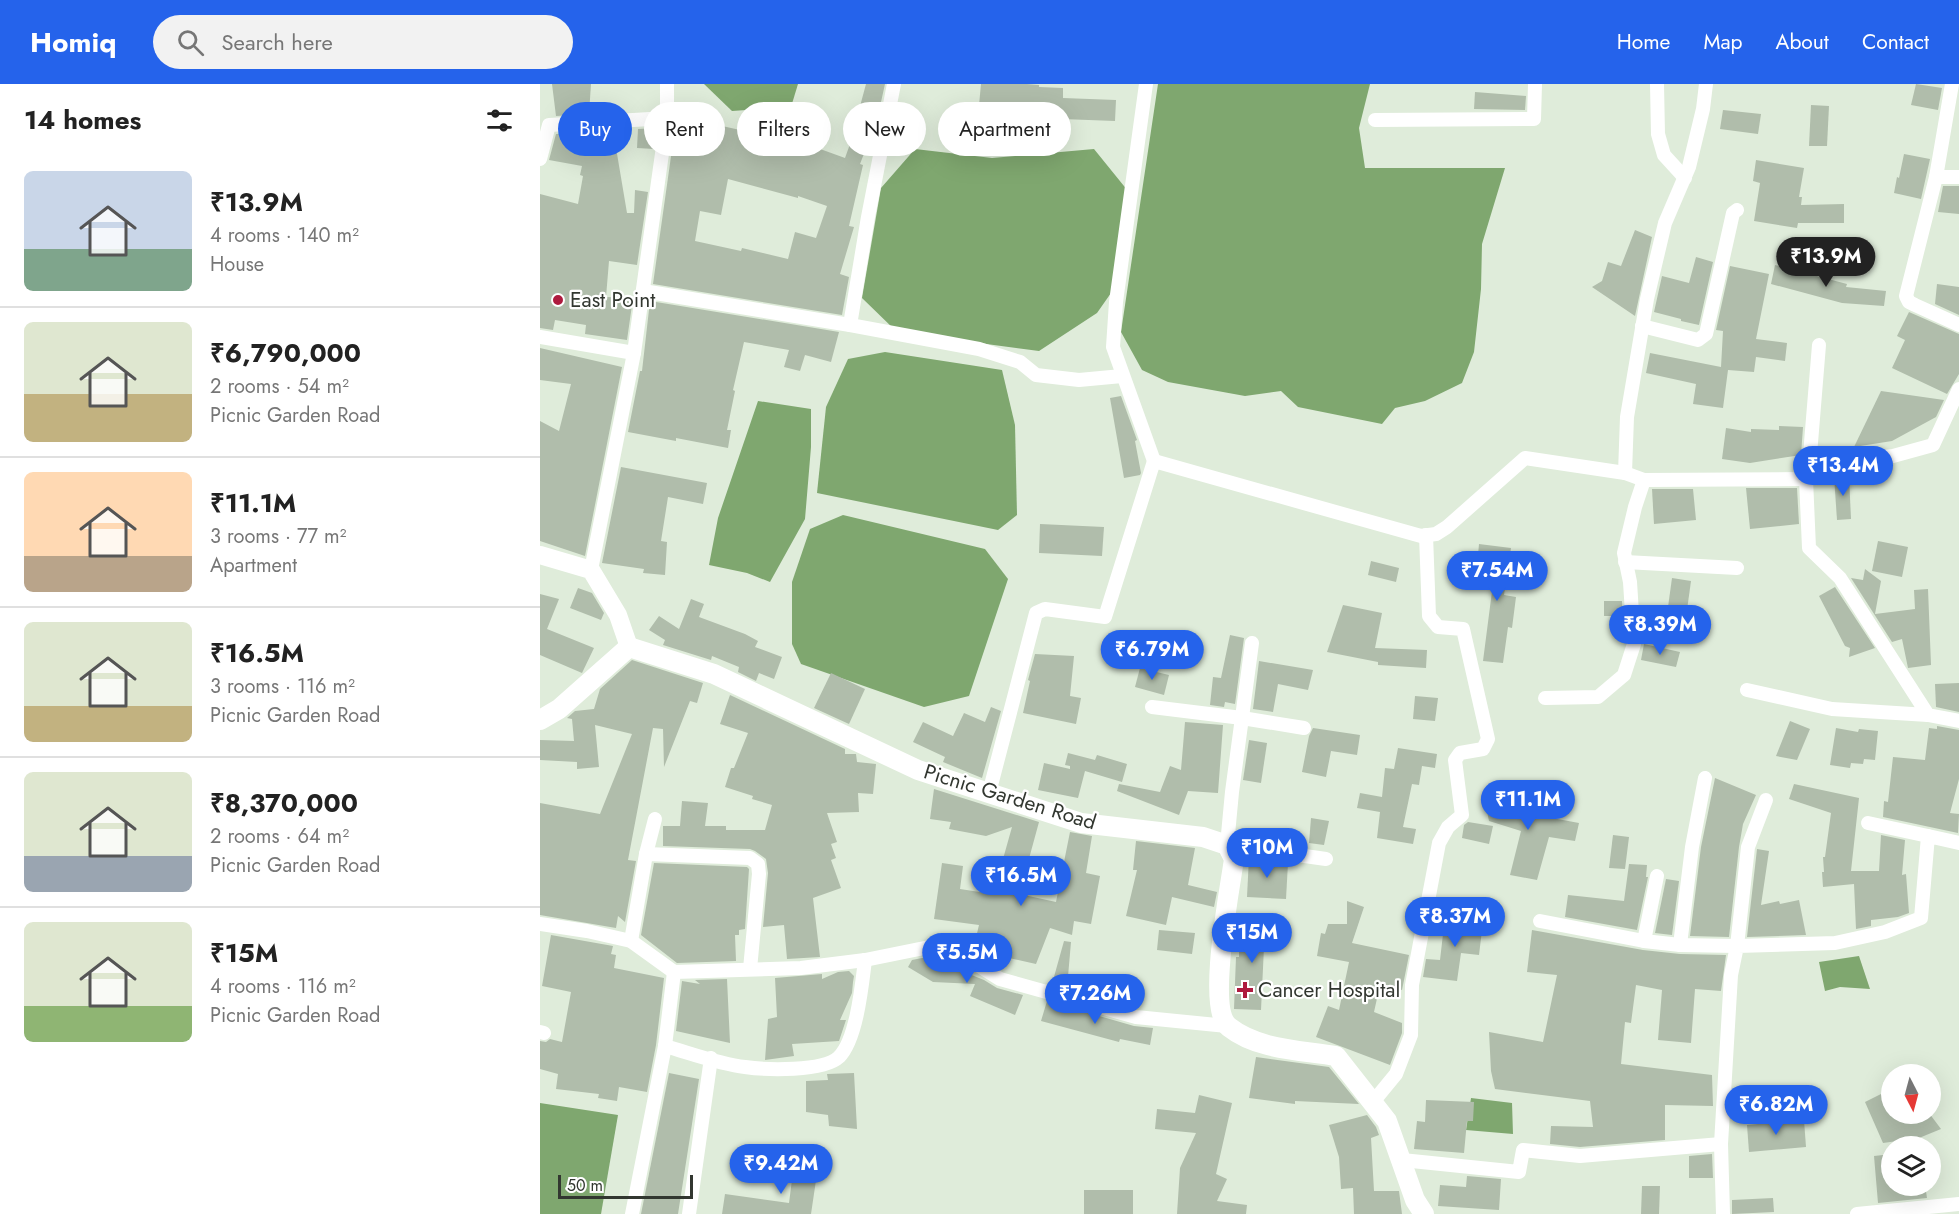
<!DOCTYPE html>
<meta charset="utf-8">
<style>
body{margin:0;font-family:Jost,sans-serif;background:#f2f2f2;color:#222;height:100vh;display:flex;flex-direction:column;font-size:22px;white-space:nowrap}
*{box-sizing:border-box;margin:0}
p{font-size:20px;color:#767676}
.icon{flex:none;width:33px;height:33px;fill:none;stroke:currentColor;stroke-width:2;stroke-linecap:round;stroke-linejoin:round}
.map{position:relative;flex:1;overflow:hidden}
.panel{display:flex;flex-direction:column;background:#fff;width:540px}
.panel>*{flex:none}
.guide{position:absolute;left:18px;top:18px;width:570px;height:54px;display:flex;gap:12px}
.needle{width:39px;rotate:174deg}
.fabs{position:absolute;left:1341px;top:980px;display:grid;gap:12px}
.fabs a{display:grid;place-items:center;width:60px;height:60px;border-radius:50%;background:#fff;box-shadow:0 6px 24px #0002;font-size:30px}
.scale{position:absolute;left:18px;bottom:15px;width:135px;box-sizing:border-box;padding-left:6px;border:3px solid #323730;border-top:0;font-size:16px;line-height:21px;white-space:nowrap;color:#323730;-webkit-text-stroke:4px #fff;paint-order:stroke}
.price{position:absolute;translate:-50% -51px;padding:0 14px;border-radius:21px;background:#2563eb;color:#fff;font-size:20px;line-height:39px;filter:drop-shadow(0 2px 3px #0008)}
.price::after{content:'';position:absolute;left:50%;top:36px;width:18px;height:14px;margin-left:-9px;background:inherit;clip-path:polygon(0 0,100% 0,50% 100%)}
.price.on{background:#222;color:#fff}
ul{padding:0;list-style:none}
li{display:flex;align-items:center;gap:18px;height:150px;padding:0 24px}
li+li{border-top:2px solid #e0e0e0}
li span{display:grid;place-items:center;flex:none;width:168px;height:120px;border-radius:9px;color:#555}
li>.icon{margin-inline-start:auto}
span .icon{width:72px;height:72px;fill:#fffc;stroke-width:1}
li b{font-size:26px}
h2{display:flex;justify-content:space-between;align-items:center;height:72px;padding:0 24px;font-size:26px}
.tag{padding:0 21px;border-radius:27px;background:#fff;box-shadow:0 6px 24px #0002;font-size:21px;line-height:54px}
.tag.on{background:#2563eb;color:#fff}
header{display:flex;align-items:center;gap:36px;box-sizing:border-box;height:84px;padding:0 30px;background:#2563eb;color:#fff}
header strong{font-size:28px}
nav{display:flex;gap:33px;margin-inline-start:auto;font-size:21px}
.search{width:420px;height:54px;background:#f2f2f2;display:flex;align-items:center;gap:15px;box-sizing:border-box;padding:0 21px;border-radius:33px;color:#767676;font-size:22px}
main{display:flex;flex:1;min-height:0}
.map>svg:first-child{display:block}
.water{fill:#7fa76f}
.building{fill:#b0bdab;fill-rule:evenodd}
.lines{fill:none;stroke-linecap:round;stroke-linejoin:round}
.minor{stroke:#fff;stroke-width:14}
.tertiary{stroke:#fff;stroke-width:18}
.secondary{stroke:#fff;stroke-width:20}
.poi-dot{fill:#ae1a3e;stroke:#fff;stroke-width:2}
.labels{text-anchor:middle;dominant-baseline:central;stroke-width:4.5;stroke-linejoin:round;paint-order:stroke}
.poi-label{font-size:21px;fill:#323730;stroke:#fff;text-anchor:start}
.street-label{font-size:21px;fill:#323730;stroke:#fff}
</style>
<header>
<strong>Homiq</strong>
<div class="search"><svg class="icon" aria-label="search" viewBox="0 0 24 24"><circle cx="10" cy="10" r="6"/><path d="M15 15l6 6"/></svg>Search here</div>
<nav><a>Home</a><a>Map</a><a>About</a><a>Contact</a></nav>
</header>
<main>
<section class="panel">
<h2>14 homes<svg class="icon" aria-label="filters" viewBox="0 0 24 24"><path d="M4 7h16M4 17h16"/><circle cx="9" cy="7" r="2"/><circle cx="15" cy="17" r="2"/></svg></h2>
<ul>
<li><span style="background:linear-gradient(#c9d6e8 65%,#7fa58c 0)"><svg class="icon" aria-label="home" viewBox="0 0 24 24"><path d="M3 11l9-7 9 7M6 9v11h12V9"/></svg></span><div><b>₹13.9M</b><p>4 rooms · 140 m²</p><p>House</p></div></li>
<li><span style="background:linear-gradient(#dfe7d0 60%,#c2b280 0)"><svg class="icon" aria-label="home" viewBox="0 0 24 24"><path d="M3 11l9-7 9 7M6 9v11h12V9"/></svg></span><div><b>₹6,790,000</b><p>2 rooms · 54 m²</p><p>Picnic Garden Road</p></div></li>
<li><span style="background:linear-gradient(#ffd9b3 70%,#b9a48a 0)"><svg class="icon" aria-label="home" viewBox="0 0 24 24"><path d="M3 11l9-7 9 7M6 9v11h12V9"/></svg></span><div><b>₹11.1M</b><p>3 rooms · 77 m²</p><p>Apartment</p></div></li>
<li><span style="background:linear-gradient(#dfe7d0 70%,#c2b280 0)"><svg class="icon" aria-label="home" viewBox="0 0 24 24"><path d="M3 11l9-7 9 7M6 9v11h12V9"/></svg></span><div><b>₹16.5M</b><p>3 rooms · 116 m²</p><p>Picnic Garden Road</p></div></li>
<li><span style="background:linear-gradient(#dfe7d0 70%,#9aa5b1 0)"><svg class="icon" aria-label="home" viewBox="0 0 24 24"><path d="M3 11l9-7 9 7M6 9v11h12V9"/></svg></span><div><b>₹8,370,000</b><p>2 rooms · 64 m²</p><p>Picnic Garden Road</p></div></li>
<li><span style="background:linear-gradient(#dfe7d0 70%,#8fb573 0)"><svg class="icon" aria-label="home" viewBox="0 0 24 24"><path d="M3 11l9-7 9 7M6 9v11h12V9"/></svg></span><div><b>₹15M</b><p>4 rooms · 116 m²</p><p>Picnic Garden Road</p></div></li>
</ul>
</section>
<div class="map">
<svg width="1419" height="1130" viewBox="0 0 1419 1130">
<rect width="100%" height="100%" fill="#dfecda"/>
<g class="water">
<path d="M164,0H258L251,23L192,27Z"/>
<path d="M618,0H830L819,44L825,84H965L942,160L941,205L934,268L922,299L885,317L855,324L842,340L758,323L741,307L705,312L628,298L602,286L581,248Z"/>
<path d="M375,65L452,74L554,65L588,107L571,209L557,229L499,267L357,248L322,214L341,104Z"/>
<path d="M345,268L462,286L475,341L477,431L458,446L277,409L286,323L308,275Z"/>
<path d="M218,317L271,325V363L265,435L230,498L207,489L169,481L178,434Z"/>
<path d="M303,431L445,465L468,495L429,612L384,623L261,580L252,560V498L270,445Z"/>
<path d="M1319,872L1330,905L1300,903L1285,907L1279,878Z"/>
<path d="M931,1014L972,1019L973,1050L926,1046Z"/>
<path d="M0,1019L78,1031L61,1130H0Z"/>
</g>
<g class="building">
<path d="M12,0H51L49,30L16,32Z"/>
<path d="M326,0H345L337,36L320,80L323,81L309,142L314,143L300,190L309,193L302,231L113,200L136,37L182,44V42L246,56L247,53L305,74L322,27L319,26ZM188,95L258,114V112L287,122L276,154L255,148L248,175L202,164L201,167L155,157L160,127L181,131Z"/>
<path d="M441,0H487L499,1V3L523,4V14L576,16L575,37L522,35V38H495L438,32Z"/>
<path d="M1376,0L1402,4L1398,26L1371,21Z"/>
<path d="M935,8L986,12L985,26L934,25Z"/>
<path d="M1271,21L1289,22L1287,62H1269Z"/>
<path d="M1183,26L1221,30L1218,50L1180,45Z"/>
<path d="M117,44L114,65L97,64L98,45Z"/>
<path d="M73,46L87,129H94L95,106L108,108L97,181L69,177L66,213L93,214L87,256L45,250L46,241L15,236L13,246L0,244V110L38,120L43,92L40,91L42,82L9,76L16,50Z"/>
<path d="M1364,70L1390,75L1381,115L1354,109L1357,93L1359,94Z"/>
<path d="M1216,76L1264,84L1259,113H1262L1261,121L1304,120V139H1258L1257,144L1214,137L1220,99L1213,97Z"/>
<path d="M1403,102H1419V130L1398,128Z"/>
<path d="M1095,146L1112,153L1095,232L1052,203L1062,197L1068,178L1081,182Z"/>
<path d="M1156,173L1173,178L1159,241L1141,237V235L1114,228L1122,192L1149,199Z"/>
<path d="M1235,181L1307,200L1306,203L1346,207L1344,222L1302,219L1231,200Z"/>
<path d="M1190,182L1229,190L1216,255L1247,259L1245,277L1216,273L1214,288L1188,286L1183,324L1153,320L1156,300L1106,289L1110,269L1181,283L1183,247L1176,246Z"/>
<path d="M1397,200L1419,203V231L1395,220Z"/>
<path d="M110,217L299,248L291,278L265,271L260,287L244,283L249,266L204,258L193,306L195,307L187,346H191L188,364L136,354V357L88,348L100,287H102Z"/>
<path d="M1369,228L1419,250V290L1407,310L1352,284L1365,256L1357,252Z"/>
<path d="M0,264L82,283L45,472L0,457V337L19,347L31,300L0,296Z"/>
<path d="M1341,307L1404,316L1396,333L1352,357L1314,363Z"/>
<path d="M581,312L597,356L595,357L601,389L600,391L584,394L570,314Z"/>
<path d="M1239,342L1263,343L1261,371L1210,379L1182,375L1186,344L1211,348V345L1239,346Z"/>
<path d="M81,383L167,399L163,420L128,413L121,457L127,458L125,491L103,489L104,485L62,479Z"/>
<path d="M1309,391L1311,435L1297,436L1294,392Z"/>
<path d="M1206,404H1257L1259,440L1210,445Z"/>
<path d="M1112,405H1153L1156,436L1114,440Z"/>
<path d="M500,440L564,443L562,472L499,469Z"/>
<path d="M1338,457L1368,463L1362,493L1332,487Z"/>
<path d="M939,460L971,464L964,511L976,513L972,544L968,543L963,579L943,577L955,484L937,482Z"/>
<path d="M831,477L859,484L856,498L828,491Z"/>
<path d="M1325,485L1341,497L1335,530L1375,525L1374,506L1388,505L1391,581L1368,584L1362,555L1352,558L1311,494L1323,496Z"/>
<path d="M1132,494L1151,497L1147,526L1128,523Z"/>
<path d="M1295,503L1335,564L1309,573L1310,564L1305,562L1279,512Z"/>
<path d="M38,504L52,509L64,529L61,536L30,524Z"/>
<path d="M0,510L19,515L7,545L54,564L42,589L0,571Z"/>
<path d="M151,515L164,520L159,533L205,550L218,557L215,563L242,573L234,595L219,589L216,597L198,588L199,583L172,572L171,576L123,561L125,556L109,546L119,532L139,545Z"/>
<path d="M1064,517H1082L1083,532H1064Z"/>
<path d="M803,521L842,529L835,564L887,566L886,584L838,581V578L787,568Z"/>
<path d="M690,551L704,554L695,620L685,618L684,623L670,621L673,593L681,594Z"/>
<path d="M1104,560L1140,568L1136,583L1101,576Z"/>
<path d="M495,570L534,572L530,612L541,614L536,640L483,629L490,597L488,596Z"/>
<path d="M92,576L163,599L157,619L150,617L124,683L123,645L113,644L88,776L96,777L85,838L78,832L76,844L0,831V719L60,730L92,650L55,641L59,683L37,685V678L0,676V656L34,657L32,635L27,634L35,627L54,625L60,605Z"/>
<path d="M719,577L773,586L768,606L738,600L733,628L713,625Z"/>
<path d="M600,584L629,591L624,611L595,603Z"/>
<path d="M291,589L325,605L309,640L274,624Z"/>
<path d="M1419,599V628L1396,623L1395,600Z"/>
<path d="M190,611L305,665V670H316L317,678L336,680L333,710L318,709L319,728L287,729L297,758L291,760L296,774L291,776L301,804L273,814L280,873L247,875L244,841L223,843L228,789L226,775L215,767L210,765L123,762V742H140L142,717L168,719L165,742H186V746H225L232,721L212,715L213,712L185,703L191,684H194L208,649L180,640Z"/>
<path d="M875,612L898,614L895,637L873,635Z"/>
<path d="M451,623L461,627L442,694L403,678L405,673L373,658L383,638L413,652L424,629L445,638Z"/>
<path d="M1250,637L1270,645L1257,676L1236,672Z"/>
<path d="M645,638L683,641L678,709L648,707L639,731L577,707L579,700L620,708L630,682L641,686Z"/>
<path d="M1397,642L1419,646V695L1410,729L1419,730L1418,749L1343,733L1344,717L1348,718L1353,673L1385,676L1389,644L1397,645Z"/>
<path d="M773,644L820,651L817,671L791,667L786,693L762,688L769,652Z"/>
<path d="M1296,644L1318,648L1319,645L1338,647L1335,676L1324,675L1323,680L1311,679L1310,684L1290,681Z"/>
<path d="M709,656L727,659L721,699L703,696Z"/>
<path d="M858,664L897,670L895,684L882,682L879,701L872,700L863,743L876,745L873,760L837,754L840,728L817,724L820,709L842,713L845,684L854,685Z"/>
<path d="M528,669L555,676L557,671L587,680L582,698L545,687L538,714L498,706L504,679L530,685V682L525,681Z"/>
<path d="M1175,694L1216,711L1203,740L1199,763L1189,853L1150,852L1161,763Z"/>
<path d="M1254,700L1319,714L1311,787H1339L1341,751L1365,756L1362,791L1366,790L1369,829L1358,833L1331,836V842L1316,845L1314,800L1283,803L1282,788H1284L1283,773H1285L1291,729L1249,715Z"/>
<path d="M394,705L499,738L487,782L463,775L472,743L446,752L409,745L411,738L390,735Z"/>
<path d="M973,707L976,718L1014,730L1012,734L1039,739L1035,757L1009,753L997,796L970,791L981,747L949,737L944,714Z"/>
<path d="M771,734L789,737L784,761L769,759Z"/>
<path d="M928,738L953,742L949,760L922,754L924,741Z"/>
<path d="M530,748L552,752L546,789L560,792L551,840L534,837L532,851L510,844L496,880L433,866L439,841L394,835L402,779L423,782L420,805L446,809L448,803L516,818Z"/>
<path d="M1073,751L1089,753L1085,785L1069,784Z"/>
<path d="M596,757L655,764L648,801L677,808L674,823L632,813L626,841L586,832L597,786H593Z"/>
<path d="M1217,765L1229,767L1221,821L1239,817L1240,820L1259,816L1266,851L1207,853Z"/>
<path d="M709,773L748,779L746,815L707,813Z"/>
<path d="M114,779L207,783L209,785L205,845L199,846V851H195L196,877L137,879L101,851Z"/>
<path d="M1089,780L1107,781L1106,793H1108L1097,846L1025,833L1028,811L1084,817Z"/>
<path d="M1126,795L1139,797L1132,851L1115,849Z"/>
<path d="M807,817L824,823L812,859L869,871L862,906L840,901L834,928L862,939V949L850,981L776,953L788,922L799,926L809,878L777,872L781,849L785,850L788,840H807Z"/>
<path d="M905,833L943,838L939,871L921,869L917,897L883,893L886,875L900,876Z"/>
<path d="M737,840V863H724L721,926L694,925L696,873H699V841Z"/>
<path d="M619,846L655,849L652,870L617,866Z"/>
<path d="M992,846L1103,866L1140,870L1186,871L1181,907L1155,905L1151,959L1118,956L1122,906L1096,901L1091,939L1085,938L1081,980L1172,991L1173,1022L1125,1021V1056L1040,1063L1010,1060L1011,1042L1053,1043L1050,1017L955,1005L951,987L949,948L1003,958L1017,891L987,888Z"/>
<path d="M11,851L73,862L71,870L76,871L74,884L124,894L116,961L107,1008L79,1003L77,1017L58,1014L59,1010L16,1005L18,990L0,985V957L6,958L10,955L22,958L31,908L2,902Z"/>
<path d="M524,857L531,858L527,904L512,900Z"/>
<path d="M387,873L444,896L457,904L483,911L475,931L430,912L435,900L393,898L368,883L372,876Z"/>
<path d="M309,887L314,892L313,898L312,909L300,936H306L299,957L252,960L254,972L225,976L228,935L237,933L235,894L282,890V895L298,888Z"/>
<path d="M187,895L190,959L136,947L142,897L160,900L155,896Z"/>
<path d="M507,917L594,942L613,944L610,961L580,955L579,958L501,937Z"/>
<path d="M716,973L789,983L819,1020L755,1017V1020L709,1014Z"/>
<path d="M129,989L159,995L138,1130H101Z"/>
<path d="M314,989L317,1045L289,1042L288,1031L266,1028V997L288,996L287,990Z"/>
<path d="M1352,1006V1029H1389L1401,1045L1379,1054L1343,1059L1325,1018L1341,1010L1343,1013Z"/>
<path d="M659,1011L692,1019L676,1090L687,1095L677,1117L707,1121L706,1130H637L640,1084L656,1049L615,1045L617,1025L655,1029Z"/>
<path d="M886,1016L934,1018L933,1037H927L924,1069L874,1065L877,1037L885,1038Z"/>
<path d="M827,1031L836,1043L839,1051L831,1054L834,1107H859L862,1130H814L813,1104L801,1105L799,1073L789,1041Z"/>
<path d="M1264,1036L1266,1063L1209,1068L1207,1041Z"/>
<path d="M1172,1070L1173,1094H1149V1072Z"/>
<path d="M1352,1070V1101H1385L1387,1114L1338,1119L1334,1072Z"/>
<path d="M255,1073L279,1076L271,1130H182L185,1110L249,1119Z"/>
<path d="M927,1092L961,1095L959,1126L898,1122L900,1101L926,1103Z"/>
<path d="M1102,1102H1120L1119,1130H1101Z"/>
<rect x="544" y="1106" width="49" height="24"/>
<path d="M1233,1114L1234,1128L1192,1130V1116Z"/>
</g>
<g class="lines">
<g class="minor">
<path d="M606,0L576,218L573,263L614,377"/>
<path d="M1117,0L1118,50L1124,71L1145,94"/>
<path d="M1412,0L1396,93L1366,212L1369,218L1375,221L1419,241"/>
<path d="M835,36L994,35L995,0"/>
<path d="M0,75L9,41L127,34"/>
<path d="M1396,93H1419"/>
<path d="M103,207L310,241L439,265L480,278L496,291L539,296L582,292"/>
<path d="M310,241L328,133L354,0"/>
<path d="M1102,242L1158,256L1166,250L1193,129L1197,126"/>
<path d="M0,253L94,269"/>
<path d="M1419,305L1393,361L1353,372L1293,378L1269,383L1266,395L1269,464L1300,494L1388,631L1419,637"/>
<path d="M1269,383L1279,261"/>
<path d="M1085,389L1087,333L1107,215L1125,139L1149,83L1163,25L1166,0"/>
<path d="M1085,478L1197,484"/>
<path d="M51,486L94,269L127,34V0"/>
<path d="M712,559L692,708L687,761L786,775"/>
<path d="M1207,606L1292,625L1388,631"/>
<path d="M1005,614L1058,613L1084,591L1094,560L1090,498L1084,469L1095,423L1104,396"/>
<path d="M612,623L702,634L764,644"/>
<path d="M449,709L496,529L505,525L565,533L614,377L881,452L896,450L907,443L985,374L1085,389L1104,396L1266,395"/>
<path d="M1328,739L1388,752"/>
<path d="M106,770L210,774L218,780L219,790L210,885"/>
<path d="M886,820L953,829"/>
<path d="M1000,837L1104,857L1140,861L1197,862L1208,763L1226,716"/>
<path d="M0,840L47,847L91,857L134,888L261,884L325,876L404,860L460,895L596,933L687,942"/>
<path d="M91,857L106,770L115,735"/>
<path d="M1104,857L1117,792"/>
<path d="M1140,861L1152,763L1165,694"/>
<path d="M0,948L4,949"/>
<path d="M125,962C150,969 179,980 205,983C226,986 283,988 299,973C317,955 322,900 325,876"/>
<path d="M833,1018L856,990L871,951L872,901L899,759L908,743L922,731L915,676L920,669L943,665L948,655L923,545L898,543L889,532L886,451"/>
<path d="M862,1076L979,1088L983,1066L1040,1072L1181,1060"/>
<path d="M92,1130L125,962L134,888"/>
<path d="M149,1130L171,974"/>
<path d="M1183,1130L1181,1060L1191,891L1197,862L1295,859L1345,848L1381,834L1388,752L1419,759"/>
<path d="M1317,1130L1419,1120"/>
</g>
<path class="tertiary" d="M0,471L51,486L78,531L89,563"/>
<path class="secondary" d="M0,636L19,625L89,563L174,590L378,686L541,739L663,753L687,761L694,775C690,805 666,925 689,943C718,966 761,966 796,972L847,1037L875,1116L884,1130"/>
</g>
<g class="poi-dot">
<circle cx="18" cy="216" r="6"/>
<path d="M702 897h6v6h6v6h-6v6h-6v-6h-6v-6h6z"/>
</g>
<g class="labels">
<g class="poi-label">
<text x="30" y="216">East Point</text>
<text x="718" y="906">Cancer Hospital</text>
</g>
<g class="street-label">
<text transform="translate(470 713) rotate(17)">Picnic Garden Road</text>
</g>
</g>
</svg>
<div class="fabs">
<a><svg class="needle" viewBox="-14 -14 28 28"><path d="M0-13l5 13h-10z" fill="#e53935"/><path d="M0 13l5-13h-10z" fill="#767676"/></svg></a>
<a><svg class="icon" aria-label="layers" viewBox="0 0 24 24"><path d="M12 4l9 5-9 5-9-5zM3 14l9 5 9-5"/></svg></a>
</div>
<div class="scale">50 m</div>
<b class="price on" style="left:1286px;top:204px">₹13.9M</b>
<b class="price" style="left:1303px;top:413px">₹13.4M</b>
<b class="price" style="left:957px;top:518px">₹7.54M</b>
<b class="price" style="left:1120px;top:572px">₹8.39M</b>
<b class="price" style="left:612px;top:597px">₹6.79M</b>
<b class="price" style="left:988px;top:747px">₹11.1M</b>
<b class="price" style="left:727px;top:795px">₹10M</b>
<b class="price" style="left:481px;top:823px">₹16.5M</b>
<b class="price" style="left:915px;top:864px">₹8.37M</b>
<b class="price" style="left:712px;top:880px">₹15M</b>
<b class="price" style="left:427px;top:900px">₹5.5M</b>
<b class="price" style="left:555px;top:941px">₹7.26M</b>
<b class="price" style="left:1236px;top:1052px">₹6.82M</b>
<b class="price" style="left:241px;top:1111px">₹9.42M</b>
<div class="guide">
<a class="tag on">Buy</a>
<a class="tag">Rent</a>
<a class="tag">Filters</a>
<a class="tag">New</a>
<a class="tag">Apartment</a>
</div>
</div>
</main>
